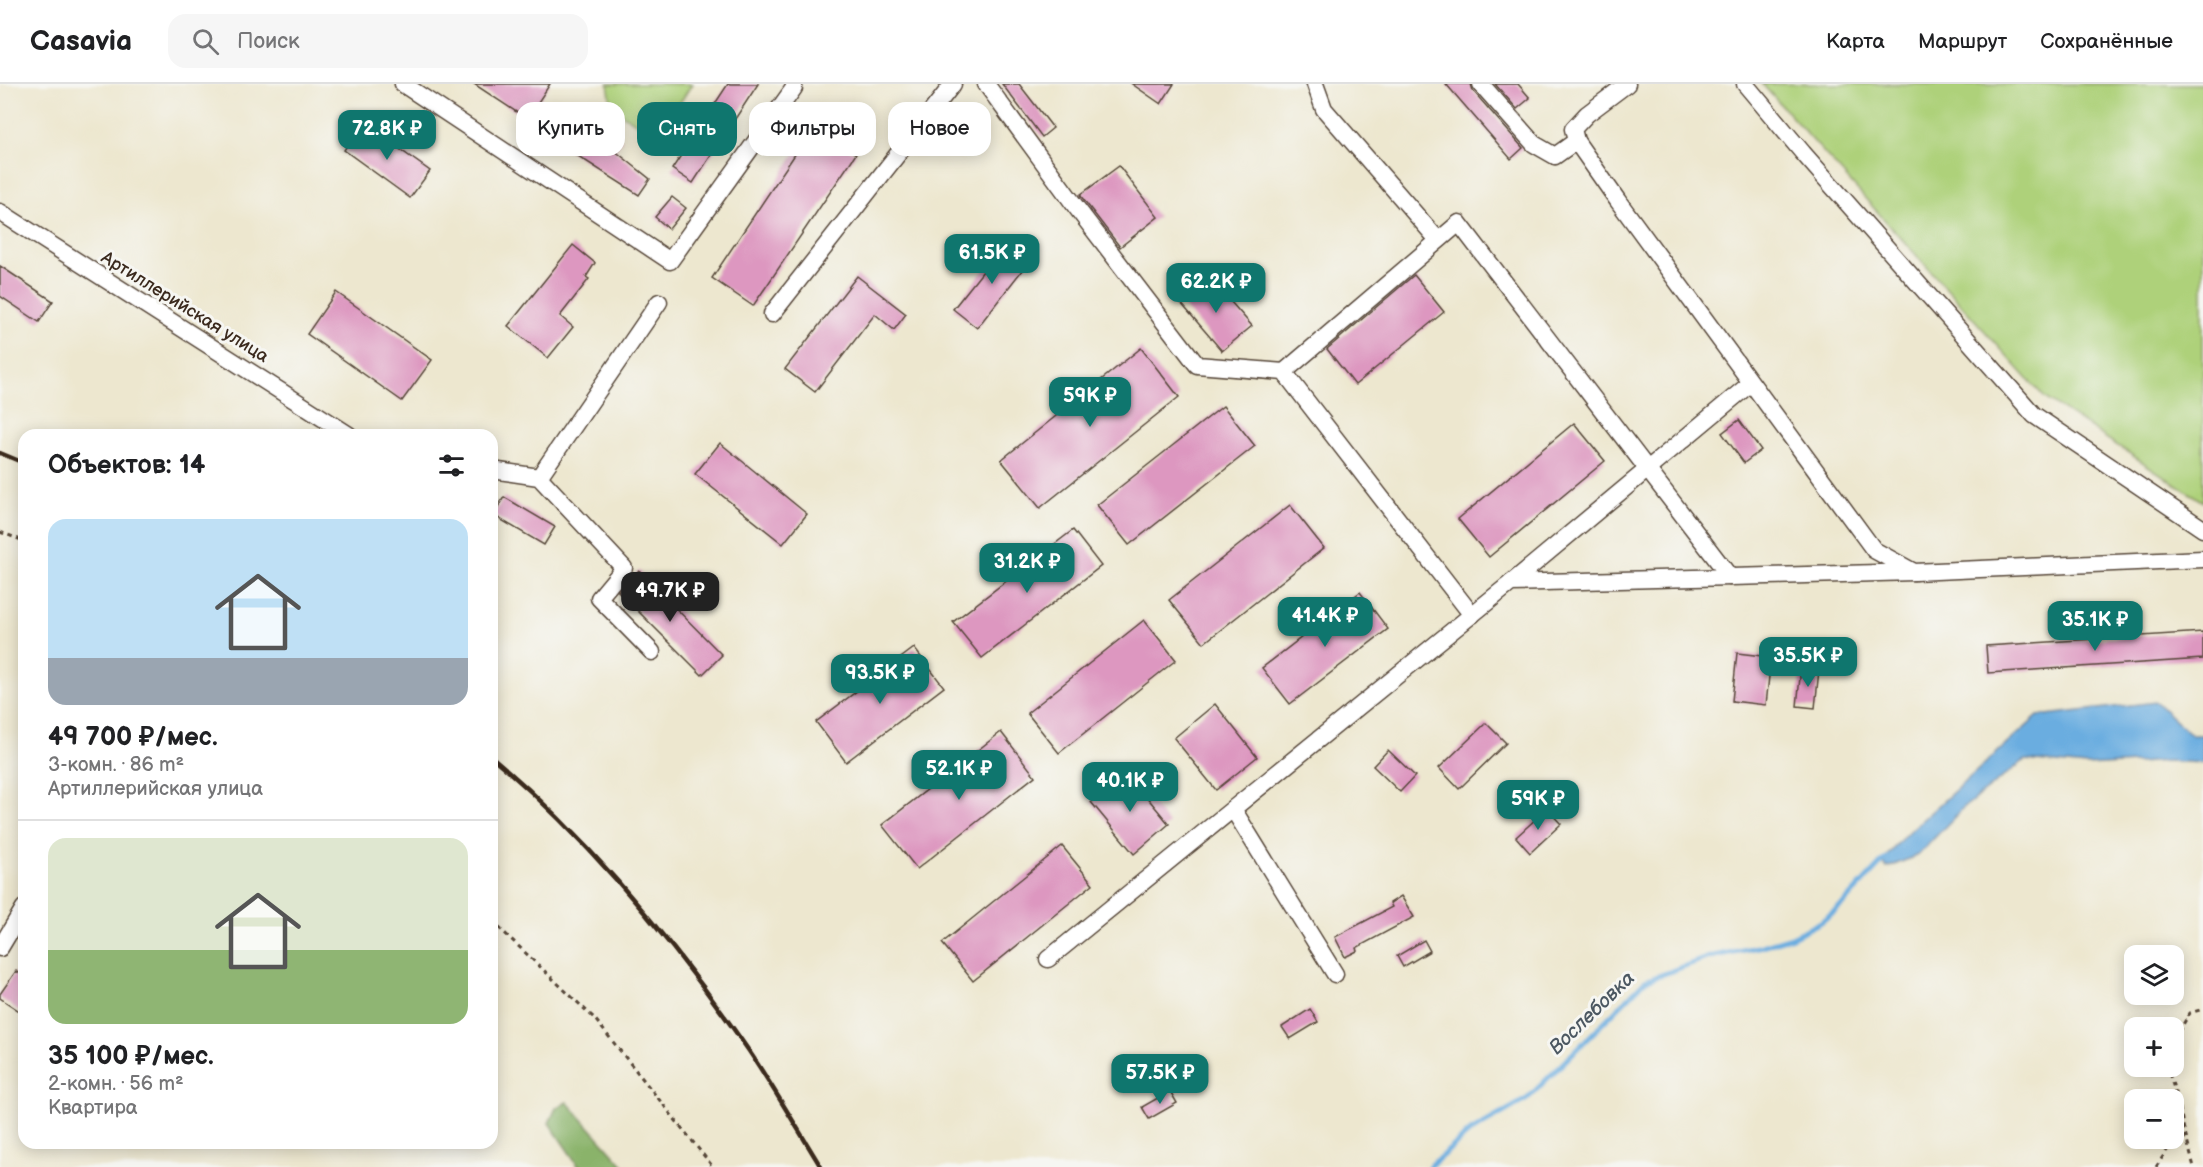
<!DOCTYPE html>
<html lang="ru">
<meta charset="utf-8">
<style>
body{margin:0;font-family:"Balsamiq Sans",sans-serif;background:#f6f6f6;color:#202124;height:100vh;display:flex;flex-direction:column;font-size:22px;white-space:nowrap}
*{box-sizing:border-box;margin:0}
p{font-size:20px;color:#757577}
.icon{flex:none;width:33px;height:33px;fill:none;stroke:currentColor;stroke-width:2;stroke-linecap:round;stroke-linejoin:round}
.map{position:relative;flex:1;overflow:hidden}
.side{position:absolute;left:18px;top:345px;width:480px;height:720px;display:flex;flex-direction:column;background:#fff;border-radius:18px;box-shadow:0 3px 15px #0003}
.side>*{flex:none}
.guide{position:absolute;left:516px;top:18px;width:570px;height:54px;display:flex;gap:12px}
.controls{position:absolute;left:2124px;top:861px;display:grid;gap:12px}
.controls a{display:grid;place-items:center;width:60px;height:60px;border-radius:12px;background:#fff;box-shadow:0 3px 15px #0003;font-size:30px}
.price{position:absolute;translate:-50% -51px;padding:0 14px;border-radius:12px;background:#0f766e;color:#fff;font-size:20px;line-height:39px;filter:drop-shadow(0 2px 3px #0008)}
.price::after{content:'';position:absolute;left:50%;top:36px;width:18px;height:14px;margin-left:-9px;background:inherit;clip-path:polygon(0 0,100% 0,50% 100%)}
.price.active{background:#222;color:#fff}
ul{padding:0;list-style:none}
li{display:grid;align-content:center;gap:12px;height:318px;padding:0 30px}
li+li{border-top:2px solid #e0e0e0}
li span{display:grid;place-items:center;height:186px;border-radius:18px;color:#555}
li>.icon{margin-inline-start:auto}
span .icon{width:108px;height:108px;fill:#fffc;stroke-width:1}
li b{font-size:26px}
h2{display:flex;justify-content:space-between;align-items:center;height:72px;padding:0 30px;font-size:26px}
.pill{padding:0 21px;border-radius:18px;background:#fff;box-shadow:0 3px 15px #0003;font-size:21px;line-height:54px}
.pill.active{background:#0f766e;color:#fff}
header{display:flex;align-items:center;gap:36px;box-sizing:border-box;height:84px;padding:0 30px;background:#fff;border-bottom:2px solid #e0e0e0}
header strong{font-size:28px}
nav{display:flex;gap:33px;margin-inline-start:auto;font-size:21px}
.search{width:420px;height:54px;background:#f6f6f6;display:flex;align-items:center;gap:15px;box-sizing:border-box;padding:0 21px;border-radius:18px;color:#757577;font-size:22px}
.map>svg:first-child{display:block}
.green{fill:#aed17a;stroke:#747e4c;stroke-width:1.5}
.forest{fill:#8ab36a;stroke:#626e44;stroke-width:1.5}
.water{fill:#6bade0;stroke:#536c7f;stroke-width:1.5}
.lines{fill:none;stroke-linecap:round;stroke-linejoin:round}
.stream{stroke:#6bade0;stroke-width:5}
.building{fill:#dd97c0}
.minor-casing{stroke:#564639;stroke-width:19}
.path{stroke:#564639;stroke-width:3;stroke-dasharray:4.5 4.5;stroke-linecap:butt}
.minor{stroke:#fff;stroke-width:16}
.rail{stroke:#3b2a1e;stroke-width:4.5}
.labels{text-anchor:middle;dominant-baseline:central;stroke-width:6;stroke-linejoin:round;paint-order:stroke}
.street-label{font-size:18px;fill:#3b2a1e;stroke:#f6f6f2}
.water-label{font-size:20px;font-style:italic;fill:#4c5862;stroke:#f6f6f2}
</style>
<header>
<strong>Casavia</strong>
<div class="search"><svg class="icon" aria-label="search" viewBox="0 0 24 24"><circle cx="10" cy="10" r="6"/><path d="M15 15l6 6"/></svg>Поиск</div>
<nav><a>Карта</a><a>Маршрут</a><a>Сохранённые</a></nav>
</header>
<div class="map">
<svg width="2203" height="1083" viewBox="0 0 2203 1083">
<rect width="100%" height="100%" fill="#f6f6f2"/>
<filter id="ink" filterUnits="userSpaceOnUse"><feTurbulence type="fractalNoise" baseFrequency=".0167" numOctaves="2"/><feDisplacementMap in="SourceGraphic" scale="12" xChannelSelector="R" yChannelSelector="G"/><feConvolveMatrix kernelMatrix="1 2 1 2 8 2 1 2 1" color-interpolation-filters="sRGB"/></filter>
<filter id="wash" filterUnits="userSpaceOnUse"><feTurbulence type="fractalNoise" baseFrequency=".008" numOctaves="4" result="noise"/><feDisplacementMap in="SourceGraphic" scale="24" xChannelSelector="R" yChannelSelector="G"/><feGaussianBlur stdDeviation="1.35" result="paint"/><feColorMatrix in="noise" values="0 0 0 0 0 0 0 0 0 0 0 0 0 0 0 0 0 1.4 0 .05"/><feComposite in="paint" operator="in"/></filter>
<g filter="url(#wash)">
<rect width="100%" height="100%" fill="#ede7cf"/>
<g class="green">
<path d="M608,0H692L658,53L612,24Z"/>
<path d="M1762,0H2203V418L2045,314Z"/>
</g>
<path class="forest" d="M567,1018L625,1083H579L549,1039L556,1024Z"/>
<path class="water" d="M2156,618L2191,651H2203V679L2168,677L2087,682L2025,676L1963,724L1918,771L1887,784L1883,777L1903,753L2038,632Z"/>
<g class="lines">
<path class="stream" d="M1429,1083L1471,1047L1527,1015L1645,897L1709,873L1762,862L1792,853L1821,838L1842,821L1883,777L1890,773"/>
</g>
<g id="blocks">
<g class="building">
<path d="M474,0H550L527,35Z"/>
<path d="M728,0H758L693,99L672,85Z"/>
<path d="M1002,0H1019L1053,44L1042,53Z"/>
<path d="M1132,0H1174L1161,20Z"/>
<path d="M1446,0H1471L1473,7L1523,64L1511,75Z"/>
<path d="M1495,0H1518L1530,14L1517,25Z"/>
<path d="M581,19L601,32L596,40L622,56L614,66L650,95L639,111L556,58Z"/>
<path d="M363,39L430,87L410,114L344,66Z"/>
<path d="M814,42L856,70L753,222L712,194Z"/>
<path d="M1119,82L1158,133L1120,163L1080,111Z"/>
<path d="M672,113L686,124L669,145L655,133Z"/>
<path d="M1007,157L1030,176L977,244L953,225Z"/>
<path d="M573,161L595,179L586,193L589,195L560,232L573,243L548,274L508,242Z"/>
<path d="M0,182L53,217L39,238L0,212Z"/>
<path d="M1414,191L1444,228L1355,301L1327,265Z"/>
<path d="M857,192L906,230L894,246L875,230L815,308L785,285Z"/>
<path d="M1209,193L1252,242L1222,267L1180,218Z"/>
<path d="M336,208L432,276L402,317L307,250Z"/>
<path d="M1141,264L1179,313L1040,424L1001,376Z"/>
<path d="M1223,322L1255,362L1129,461L1097,421Z"/>
<path d="M1739,336L1761,366L1744,379L1722,349Z"/>
<path d="M1574,339L1605,377L1489,473L1458,435Z"/>
<path d="M720,359L807,430L783,460L695,390Z"/>
<path d="M504,413L555,443L544,461L493,431Z"/>
<path d="M1290,421L1324,464L1204,559L1169,516Z"/>
<path d="M1073,446L1101,482L982,574L953,538Z"/>
<path d="M639,487L722,571L702,591L618,507Z"/>
<path d="M1360,508L1388,545L1290,620L1262,584Z"/>
<path d="M1144,536L1176,576L1059,669L1027,629Z"/>
<path d="M2203,548V575L1988,589L1986,562Z"/>
<path d="M914,564L944,603L846,678L816,638Z"/>
<path d="M1737,569L1771,573L1766,621L1732,617Z"/>
<path d="M1801,584L1819,586L1815,624L1797,622Z"/>
<path d="M1215,620L1257,673L1216,706L1174,654Z"/>
<path d="M1486,639L1506,659L1459,705L1439,684Z"/>
<path d="M1001,648L1035,692L917,785L882,741Z"/>
<path d="M1388,666L1415,692L1400,708L1373,682Z"/>
<path d="M1127,689L1169,740L1134,770L1091,718Z"/>
<path d="M1547,725L1561,740L1530,769L1516,753Z"/>
<path d="M1062,762L1093,800L973,897L942,859Z"/>
<path d="M1401,812L1414,833L1356,864L1357,867L1345,873L1335,853L1392,823L1390,819Z"/>
<path d="M1424,856L1430,867L1403,883L1397,872Z"/>
<path d="M16,887L24,892V930L0,914V910Z"/>
<path d="M1310,925L1318,938L1290,955L1282,943Z"/>
<path d="M1170,1007L1177,1019L1149,1035L1142,1023Z"/>
</g>
</g>
</g>
<g filter="url(#ink)">
<use href="#blocks" fill-opacity="0" stroke="#564639" stroke-width="1.5"/>
<g class="lines">
<g class="minor-casing">
<g id="minor">
<path d="M403,0L670,177L794,4V0"/>
<path d="M986,0L1076,123L1197,281L1284,288L1472,531"/>
<path d="M1315,0L1324,25L1438,156"/>
<path d="M1481,0L1534,60L1555,72L1576,57"/>
<path d="M1627,0L1587,30L1573,45L1576,57L1618,117L1874,466L1914,488L2203,475"/>
<path d="M1745,0L1803,69L2034,331L2203,445"/>
<path d="M0,128L349,351"/>
<path d="M772,230L953,0"/>
<path d="M1284,288L1459,139L1730,493"/>
<path d="M492,386L539,393L624,484L599,514L652,568"/>
<path d="M539,393L659,218"/>
<path d="M1511,499L1751,299"/>
<path d="M1233,725L1335,890"/>
<path d="M0,864L24,824"/>
<path d="M1048,875L1511,499L1914,488"/>
</g>
</g>
<g class="path">
<path d="M0,448L24,457"/>
<path d="M492,837L594,934L713,1083"/>
<path d="M2174,955L2190,929L2203,925"/>
<path d="M2183,1042L2194,1083"/>
<path d="M2156,1083L2183,1042L2180,1024L2167,982"/>
</g>
<use href="#minor" class="minor"/>
<g class="rail">
<path d="M0,369L24,379"/>
<path d="M492,673C590,756 676,861 749,967C774,1004 797,1044 821,1083"/>
</g>
</g>
</g>
<g class="labels">
<g class="street-label">
<text transform="translate(185 223) rotate(32)">Артиллерийская улица</text>
</g>
<g class="water-label">
<text transform="translate(1592 929) rotate(-44)">Вослебовка</text>
</g>
</g>
</svg>
<div class="controls">
<a><svg class="icon" aria-label="layers" viewBox="0 0 24 24"><path d="M12 4l9 5-9 5-9-5zM3 14l9 5 9-5"/></svg></a>
<a>+</a>
<a>−</a>
</div>
<b class="price" style="left:387px;top:77px">72.8K ₽</b>
<b class="price" style="left:992px;top:201px">61.5K ₽</b>
<b class="price" style="left:1216px;top:230px">62.2K ₽</b>
<b class="price" style="left:1090px;top:344px">59K ₽</b>
<b class="price" style="left:1027px;top:510px">31.2K ₽</b>
<b class="price active" style="left:670px;top:539px">49.7K ₽</b>
<b class="price" style="left:1325px;top:564px">41.4K ₽</b>
<b class="price" style="left:2095px;top:568px">35.1K ₽</b>
<b class="price" style="left:1808px;top:604px">35.5K ₽</b>
<b class="price" style="left:880px;top:621px">93.5K ₽</b>
<b class="price" style="left:959px;top:717px">52.1K ₽</b>
<b class="price" style="left:1130px;top:729px">40.1K ₽</b>
<b class="price" style="left:1538px;top:747px">59K ₽</b>
<b class="price" style="left:1160px;top:1021px">57.5K ₽</b>
<div class="guide">
<a class="pill">Купить</a>
<a class="pill active">Снять</a>
<a class="pill">Фильтры</a>
<a class="pill">Новое</a>
</div>
<section class="side">
<h2>Объектов: 14<svg class="icon" aria-label="filters" viewBox="0 0 24 24"><path d="M4 7h16M4 17h16"/><circle cx="9" cy="7" r="2"/><circle cx="15" cy="17" r="2"/></svg></h2>
<ul>
<li><span style="background:linear-gradient(#bfe0f5 75%,#9aa5b1 0)"><svg class="icon" aria-label="home" viewBox="0 0 24 24"><path d="M3 11l9-7 9 7M6 9v11h12V9"/></svg></span><div><b>49 700 ₽/мес.</b><p>3-комн. · 86 m²</p><p>Артиллерийская улица</p></div></li>
<li><span style="background:linear-gradient(#dfe7d0 60%,#8fb573 0)"><svg class="icon" aria-label="home" viewBox="0 0 24 24"><path d="M3 11l9-7 9 7M6 9v11h12V9"/></svg></span><div><b>35 100 ₽/мес.</b><p>2-комн. · 56 m²</p><p>Квартира</p></div></li>
</ul>
</section>
</div>
